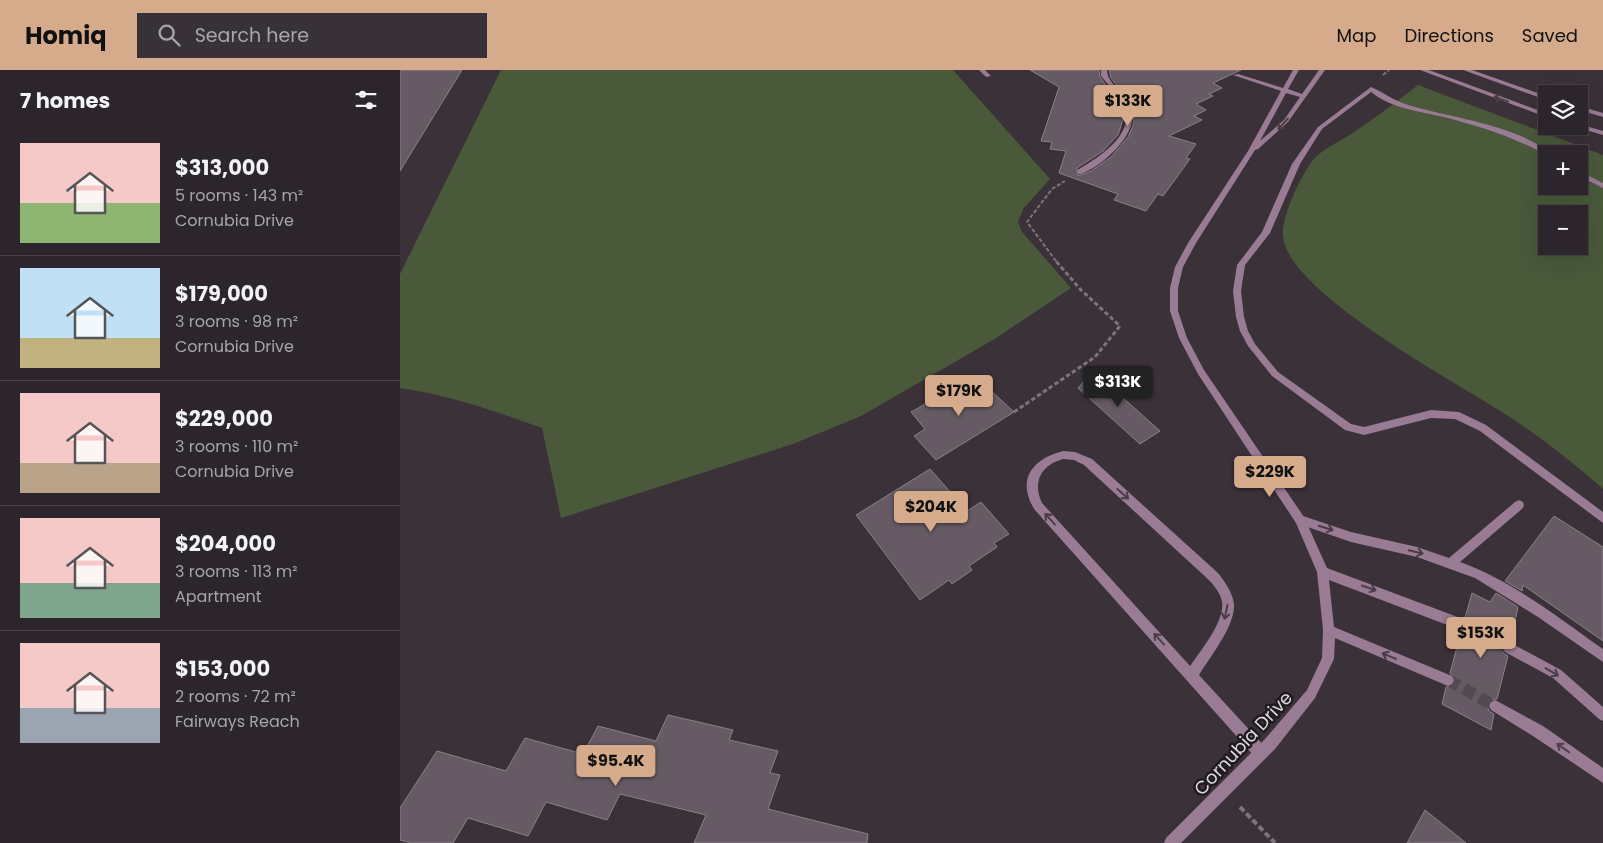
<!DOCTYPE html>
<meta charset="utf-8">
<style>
body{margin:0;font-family:Poppins,sans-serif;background:#383137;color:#f1f3f6;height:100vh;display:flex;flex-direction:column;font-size:19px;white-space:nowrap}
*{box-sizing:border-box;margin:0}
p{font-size:16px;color:#a6a5a9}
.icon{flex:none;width:28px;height:28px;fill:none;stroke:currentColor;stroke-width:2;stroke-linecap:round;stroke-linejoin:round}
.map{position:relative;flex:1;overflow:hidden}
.drawer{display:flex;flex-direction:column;background:#2c252b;width:400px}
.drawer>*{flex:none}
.controls{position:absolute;left:1138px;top:15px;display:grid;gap:10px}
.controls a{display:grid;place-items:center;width:50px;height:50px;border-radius:0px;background:#2c252b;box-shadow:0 5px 20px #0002,0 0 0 1px #484247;font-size:25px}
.price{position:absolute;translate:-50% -42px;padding:0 11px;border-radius:5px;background:#d6ab8b;color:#111;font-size:16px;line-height:32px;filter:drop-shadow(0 1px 2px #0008)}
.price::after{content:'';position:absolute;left:50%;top:30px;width:15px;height:11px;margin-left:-8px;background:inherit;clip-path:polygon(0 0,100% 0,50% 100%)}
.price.active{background:#222;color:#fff}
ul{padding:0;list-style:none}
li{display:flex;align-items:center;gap:15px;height:125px;padding:0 20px}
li+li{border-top:1px solid #484247}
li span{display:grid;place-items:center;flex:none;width:140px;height:100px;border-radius:0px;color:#555}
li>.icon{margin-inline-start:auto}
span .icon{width:60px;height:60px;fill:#fffc;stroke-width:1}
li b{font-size:21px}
h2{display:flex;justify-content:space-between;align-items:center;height:60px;padding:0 20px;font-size:21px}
header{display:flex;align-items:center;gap:30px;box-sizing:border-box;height:70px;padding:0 25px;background:#d6ab8b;color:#111}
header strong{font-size:24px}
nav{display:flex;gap:28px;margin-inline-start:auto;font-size:18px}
.search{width:350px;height:45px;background:#383137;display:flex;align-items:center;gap:12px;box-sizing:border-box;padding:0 18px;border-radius:0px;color:#a6a5a9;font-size:19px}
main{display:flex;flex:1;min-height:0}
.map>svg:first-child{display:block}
.green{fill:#49593a;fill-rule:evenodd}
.building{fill:#665b64;stroke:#8b8089}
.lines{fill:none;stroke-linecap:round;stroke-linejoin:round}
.street-tunnel{stroke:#544a52;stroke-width:12;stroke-dasharray:12 6;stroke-linecap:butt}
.path-far2{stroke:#7c747a;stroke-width:2;stroke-dasharray:4 2;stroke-linecap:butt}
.path-far1{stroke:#7c747a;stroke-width:3;stroke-dasharray:4.5 2.5;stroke-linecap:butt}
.path{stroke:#7c747a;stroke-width:4;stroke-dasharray:6 3;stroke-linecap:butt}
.lane{fill:#997b93;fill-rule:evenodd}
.street{fill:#997b93;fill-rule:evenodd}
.oneway{stroke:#4a3d47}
.labels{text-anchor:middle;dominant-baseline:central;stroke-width:5;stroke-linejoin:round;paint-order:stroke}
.street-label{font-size:18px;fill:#dfd9de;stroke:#1f1b1e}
</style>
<header>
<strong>Homiq</strong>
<div class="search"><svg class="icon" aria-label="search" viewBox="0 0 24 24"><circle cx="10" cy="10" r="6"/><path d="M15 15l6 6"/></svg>Search here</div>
<nav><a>Map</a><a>Directions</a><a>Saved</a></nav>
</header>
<main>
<section class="drawer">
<h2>7 homes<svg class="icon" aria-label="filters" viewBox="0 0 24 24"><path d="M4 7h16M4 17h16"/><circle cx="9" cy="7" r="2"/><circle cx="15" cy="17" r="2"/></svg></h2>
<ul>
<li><span style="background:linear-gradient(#f6c9c9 60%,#8fb573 0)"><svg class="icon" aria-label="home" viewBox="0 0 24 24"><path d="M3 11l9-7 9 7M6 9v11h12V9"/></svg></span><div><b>$313,000</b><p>5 rooms · 143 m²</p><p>Cornubia Drive</p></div></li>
<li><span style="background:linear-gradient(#bfe0f5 70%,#c2b280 0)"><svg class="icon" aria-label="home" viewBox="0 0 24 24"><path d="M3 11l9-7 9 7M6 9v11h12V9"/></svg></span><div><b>$179,000</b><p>3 rooms · 98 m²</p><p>Cornubia Drive</p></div></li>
<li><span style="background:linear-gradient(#f6c9c9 70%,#b9a48a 0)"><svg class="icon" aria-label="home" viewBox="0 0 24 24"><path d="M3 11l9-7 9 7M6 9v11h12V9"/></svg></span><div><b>$229,000</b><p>3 rooms · 110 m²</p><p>Cornubia Drive</p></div></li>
<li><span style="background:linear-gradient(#f6c9c9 65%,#7fa58c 0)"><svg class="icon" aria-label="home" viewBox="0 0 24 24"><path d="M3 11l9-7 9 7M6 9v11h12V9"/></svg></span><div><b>$204,000</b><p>3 rooms · 113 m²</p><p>Apartment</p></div></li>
<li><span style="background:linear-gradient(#f6c9c9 65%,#9aa5b1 0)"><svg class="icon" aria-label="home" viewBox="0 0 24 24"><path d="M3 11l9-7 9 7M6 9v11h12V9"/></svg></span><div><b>$153,000</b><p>2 rooms · 72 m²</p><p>Fairways Reach</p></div></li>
</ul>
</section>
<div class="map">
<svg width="1203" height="773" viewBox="0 0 1203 773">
<rect width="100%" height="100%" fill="#3b3139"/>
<g class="green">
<path d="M101,0H553L650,109L623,139L618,152L622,162L671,218L593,270L461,346L393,374L161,448L142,358C95,341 49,325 0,318V204Z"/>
<path d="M1018,15L1203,85V419C1174,393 1143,369 1110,347C1063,316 887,223 883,166C881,147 901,105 913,90C922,79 939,72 951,64C974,49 996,32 1018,15ZM1146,84H1179V116H1146ZM1146,144H1179V176H1146Z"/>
</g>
<g class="building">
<path d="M0,0H62L0,101Z"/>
<path d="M630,0H699L700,7L722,38L724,47L718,65L703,81L677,98L678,106L691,101L711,87L728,67L733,56L734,45L732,35L711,8L709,0H841L813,13L822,18L809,24L813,26L796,34L806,40L794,46L802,50L769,66L796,74L786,88L790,89L763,126L758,124L746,141L714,130L718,124L659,103L666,81L650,79L652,72L641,71L659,17Z"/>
<path d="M693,301L760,361L740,374L678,318Z"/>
<path d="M575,306L614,342L536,390L514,366L525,359L511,342Z"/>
<path d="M530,399L567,441L581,432L609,464L594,473L597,477L569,496L572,500L552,514L549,510L520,530L456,445Z"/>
<path d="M1154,446L1203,477V571L1123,515L1122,521L1105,511Z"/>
<path d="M1072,523L1090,532L1096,523L1118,537L1111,571L1104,572L1101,577L1103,583L1108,586L1097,629L1090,630L1087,635L1089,641L1094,644L1091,660L1042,634L1046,617L1053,616L1056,611L1050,603L1061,562L1068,561L1071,556L1069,550L1065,548Z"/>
<path d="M268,645L333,660L329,670L378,681L370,703L380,705L368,739L468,764L467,773H294L306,745L220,724L207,750L146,732L128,766L68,748L53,773H11L0,770V738L37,681L106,701L125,668L183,684L198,656L256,671Z"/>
<path d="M1025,740L1066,773H1007Z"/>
</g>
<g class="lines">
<g class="street-tunnel">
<path d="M1063,555L1109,578"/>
<path d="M1048,610L1095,636"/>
</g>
<g class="path-far2">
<path d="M983,5L989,0"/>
<path d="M656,191L627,152L652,119L665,111"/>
</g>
<path class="path-far1" d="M614,342L695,287L720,256L681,220L655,190"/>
<path class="path" d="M840,737L875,773"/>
<g class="lane">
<path d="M971,17C983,22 993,30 1005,34C1049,48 1116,54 1151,84H1146V85C1114,67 1079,56 1044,47C1019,41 992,39 971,22L922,59L915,70L900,94L870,163L845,195L841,221L844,247L848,261L855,274L878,302L951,354L964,357L1031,340L1059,342L1086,355L1203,442V453L1080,361L1055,349L1031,348L964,365L945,360L872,306L848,276L840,261L836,247L833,221L837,195L862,162L892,94L918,57Z"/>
<path d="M1179,101L1203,113V118L1179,106Z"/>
<path d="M663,381L675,382L692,389L818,503C825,512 833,523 834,535C835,556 810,587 799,605L866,678L868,683L866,688L861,690L856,688L634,439C632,435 629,430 628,425C621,400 643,386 663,381ZM663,389L674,390L684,395L810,511C815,517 821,524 822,532C825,551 801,580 790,596L642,433C632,412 641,395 663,389Z"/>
<path d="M1119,430L1123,432L1124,435L1123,438L1060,492C1111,510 1159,548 1203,579V592L1138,547L1075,508L1017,487L951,472L896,453L895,450L896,447L900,445L951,462L1017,477L1049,488L1115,432Z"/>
</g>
<g class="street">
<path d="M579,0H585L591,6L586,7Z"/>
<path d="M701,0H707C707,13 724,23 730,35C743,61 703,96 681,104H678V100C697,88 736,65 724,37C719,25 709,16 701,6Z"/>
<path d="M893,0H899L888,19L902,24L919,0H925L888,52L858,79L855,80L796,173L783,197L778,218V241L787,268L804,300L904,447L927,498L1063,549L1067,551L1069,555L1067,559L1063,561L929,510L934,557L1052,606L1054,610L1052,614L1048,616L935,568L934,589L915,628L875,679L781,773H764L766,768L865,669L907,620L922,588L923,560L917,502L896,453L798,304L779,268L770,241V218L775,197L788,173L848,81L881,21L833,5L838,4L883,18ZM886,23L900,27L884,50L860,71Z"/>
<path d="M1020,0H1029L1146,43V47Z"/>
<path d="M1063,0H1072L1146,26V30Z"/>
<path d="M1179,36L1203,43V47L1179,40Z"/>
<path d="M1179,54L1203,61V65L1176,57L1175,56H1179Z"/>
<path d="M1109,572L1161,600L1203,637V651L1199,649L1153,608L1105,582L1103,578L1105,574Z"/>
<path d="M1095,630L1143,656L1203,698V713L1133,666L1091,640L1089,636L1091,632Z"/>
</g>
</g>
<defs><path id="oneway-shaft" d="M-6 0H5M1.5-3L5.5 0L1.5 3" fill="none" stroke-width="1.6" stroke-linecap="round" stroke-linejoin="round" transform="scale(1.25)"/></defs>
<g class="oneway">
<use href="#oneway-shaft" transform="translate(1101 29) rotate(-160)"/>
<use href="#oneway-shaft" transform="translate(883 54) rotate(132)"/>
<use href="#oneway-shaft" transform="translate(723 424) rotate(42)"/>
<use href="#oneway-shaft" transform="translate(650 449) rotate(-132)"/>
<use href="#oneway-shaft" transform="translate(926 458) rotate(18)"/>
<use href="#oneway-shaft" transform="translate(1016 482) rotate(14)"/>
<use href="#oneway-shaft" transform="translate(969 518) rotate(19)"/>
<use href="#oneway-shaft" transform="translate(826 542) rotate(102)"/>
<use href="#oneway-shaft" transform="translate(759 569) rotate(-132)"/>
<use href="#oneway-shaft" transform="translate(989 586) rotate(-157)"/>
<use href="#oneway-shaft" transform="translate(1152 602) rotate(31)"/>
<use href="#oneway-shaft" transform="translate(1163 678) rotate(-145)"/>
</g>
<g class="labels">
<g class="street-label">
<text transform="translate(843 673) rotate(-47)">Cornubia Drive</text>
</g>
</g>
</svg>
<div class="controls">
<a><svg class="icon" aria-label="layers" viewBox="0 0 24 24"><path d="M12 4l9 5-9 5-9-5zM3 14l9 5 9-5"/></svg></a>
<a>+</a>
<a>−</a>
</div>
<b class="price" style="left:728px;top:57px">$133K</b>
<b class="price active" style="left:718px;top:338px">$313K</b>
<b class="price" style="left:559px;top:347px">$179K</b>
<b class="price" style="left:870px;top:428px">$229K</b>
<b class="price" style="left:531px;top:463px">$204K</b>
<b class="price" style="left:1081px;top:589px">$153K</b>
<b class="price" style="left:216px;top:717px">$95.4K</b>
</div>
</main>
